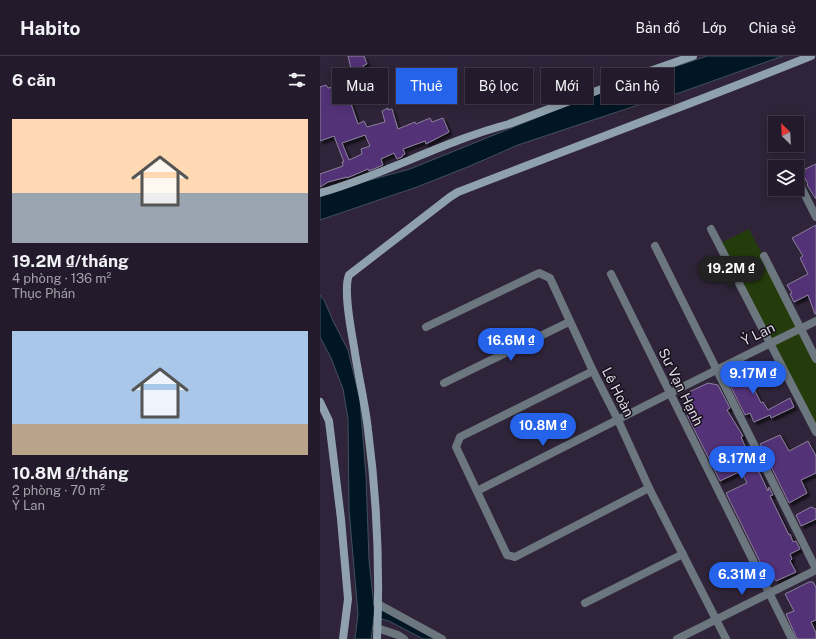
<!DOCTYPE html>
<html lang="vi">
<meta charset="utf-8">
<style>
body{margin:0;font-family:"Public Sans",sans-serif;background:#2f2837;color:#f1f3f6;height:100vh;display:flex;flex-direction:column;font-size:15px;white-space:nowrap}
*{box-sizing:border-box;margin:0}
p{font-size:13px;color:#a3a1a9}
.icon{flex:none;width:22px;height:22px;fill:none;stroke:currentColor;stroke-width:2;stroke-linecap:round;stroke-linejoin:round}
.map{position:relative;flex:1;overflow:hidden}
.details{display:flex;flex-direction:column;background:#231b2b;width:320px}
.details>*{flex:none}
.banner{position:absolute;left:12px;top:12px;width:380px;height:36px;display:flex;gap:8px}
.needle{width:26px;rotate:336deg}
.tools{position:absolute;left:448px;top:60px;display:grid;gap:8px}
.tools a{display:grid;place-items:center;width:36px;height:36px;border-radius:0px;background:#231b2b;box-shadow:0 2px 10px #0003,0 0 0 1px #403947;font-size:20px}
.price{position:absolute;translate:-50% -34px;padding:0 9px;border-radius:14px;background:#2563eb;color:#fff;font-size:13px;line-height:26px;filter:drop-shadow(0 1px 2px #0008)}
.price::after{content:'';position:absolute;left:50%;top:24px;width:12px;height:9px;margin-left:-6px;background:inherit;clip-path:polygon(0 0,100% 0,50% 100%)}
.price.on{background:#222;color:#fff}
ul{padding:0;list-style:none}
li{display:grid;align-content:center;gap:8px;height:212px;padding:0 12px}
li span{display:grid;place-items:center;height:124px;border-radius:0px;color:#555}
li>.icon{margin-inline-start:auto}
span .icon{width:72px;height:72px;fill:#fffc;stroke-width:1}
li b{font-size:17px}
h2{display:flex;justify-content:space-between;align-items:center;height:48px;padding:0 12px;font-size:17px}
.pill{padding:0 14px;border-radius:0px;background:#231b2b;box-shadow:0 2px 10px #0003,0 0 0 1px #403947;font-size:14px;line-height:36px}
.pill.on{background:#2563eb;color:#fff}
header{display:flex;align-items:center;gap:24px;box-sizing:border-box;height:56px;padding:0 20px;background:#231b2b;border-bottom:1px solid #403947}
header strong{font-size:19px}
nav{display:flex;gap:22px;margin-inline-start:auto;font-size:14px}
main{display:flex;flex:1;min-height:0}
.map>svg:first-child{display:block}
.green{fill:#243c0b}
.water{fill:#001625;stroke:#43505f}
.building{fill:#533278;stroke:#8b819a;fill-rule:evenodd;filter:url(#shadow)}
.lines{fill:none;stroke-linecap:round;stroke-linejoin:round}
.street{stroke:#6b767e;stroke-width:8}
.secondary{stroke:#90a1ae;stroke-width:8}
.labels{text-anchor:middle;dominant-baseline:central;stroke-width:3;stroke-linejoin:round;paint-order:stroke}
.street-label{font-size:14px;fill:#dfd8e6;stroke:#151019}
</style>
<header>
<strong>Habito</strong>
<nav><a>Bản đồ</a><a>Lớp</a><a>Chia sẻ</a></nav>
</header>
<main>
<section class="details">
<h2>6 căn<svg class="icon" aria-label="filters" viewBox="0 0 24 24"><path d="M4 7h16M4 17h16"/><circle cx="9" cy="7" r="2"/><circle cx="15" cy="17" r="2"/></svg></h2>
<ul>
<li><span style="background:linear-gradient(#ffd9b3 60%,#9aa5b1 0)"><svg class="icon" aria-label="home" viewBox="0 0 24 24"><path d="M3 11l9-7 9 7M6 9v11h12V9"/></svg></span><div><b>19.2M ₫/tháng</b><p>4 phòng · 136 m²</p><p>Thục Phán</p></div></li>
<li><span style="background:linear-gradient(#a9c7e8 75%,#b9a48a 0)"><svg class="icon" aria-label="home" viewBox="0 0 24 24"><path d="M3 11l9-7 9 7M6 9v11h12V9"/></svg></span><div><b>10.8M ₫/tháng</b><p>2 phòng · 70 m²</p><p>Ỷ Lan</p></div></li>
</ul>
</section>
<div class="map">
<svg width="496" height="583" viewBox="0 0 496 583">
<defs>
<filter id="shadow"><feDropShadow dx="3" dy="3" stdDeviation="1" flood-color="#0009"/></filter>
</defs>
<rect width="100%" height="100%" fill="#2f2439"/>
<path class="green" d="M429,173L496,300V376L399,188Z"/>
<g class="water">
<path d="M387,0H463L359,37L312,51L198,89L150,110L97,131L0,164V140L32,129L90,113L280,36Z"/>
<path d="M0,239L4,244L14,267L28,294L40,344L46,420L49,504L54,550L117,583H103L69,565L54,561L51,583H35L38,558L29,454L28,363L23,333L11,302L0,281Z"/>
</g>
<g class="building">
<path d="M28,0H44L47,8L43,10L46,16L33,21Z"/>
<path d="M6,29L8,32L13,31L16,40L17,39L19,43H22L24,47L30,45L38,68L44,65L47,71L65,66L62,55L68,52V54L72,53L78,73L95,66L96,68L110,62L112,66L123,62L129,76L106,88L105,85L83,93L85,98L82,100V101L77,103L74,97L61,103L63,109L49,115L48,113L27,122V121L8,126L0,131V118L23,110L22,106H24L14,80L0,85V31ZM45,79L50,90L41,93L42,98L29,104L22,87Z"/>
<path d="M496,108V143L487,129L488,128L481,115Z"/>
<path d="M496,169V258H495L488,239L474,246L470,238L472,237L467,229L488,218L480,202L483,200L472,182Z"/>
<path d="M427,306L435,322L430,325L441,347L443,346L448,354L470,342L474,351L451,362L450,359L434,366L430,357L425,359L406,321L409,315H415Z"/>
<path d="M388,327L398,329L410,352L407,354L423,380L421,381L432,406L438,416H439L448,435L449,431L453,439L450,440L469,479L470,478L473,486L476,485L480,493L470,498L472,503L470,505L476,516L456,525L448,509L443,512L441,508L406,437L427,427L421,415L400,425L367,359L375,355L368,342L369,341L367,337Z"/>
<path d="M460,379L469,395L488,385L496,400V417L481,424L487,437L469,447L440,388Z"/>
<path d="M491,451L496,453V463L481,470L476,459Z"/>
<path d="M489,526H493L496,531V564L491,566L496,577V583H477L466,558L474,555L465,538Z"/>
</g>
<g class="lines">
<g class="street">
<path d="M479,127L496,161"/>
<path d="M391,173L496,376"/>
<path d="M335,190L496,513"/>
<path d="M444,200L496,303"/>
<path d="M291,218L472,583"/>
<path d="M106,271L219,217L230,222L273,315L298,364L329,432L406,583"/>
<path d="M273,315L140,381L136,391L187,499L195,501L329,432"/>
<path d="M124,327L249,266"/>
<path d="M157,435C270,378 382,320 496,265"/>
<path d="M265,547L363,498"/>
<path d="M58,548L122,583"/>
<path d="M57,572L78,579L84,583"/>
<path d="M357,583L496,514"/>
</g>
<g class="secondary">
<path d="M0,137C64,119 124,85 189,68L324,17L373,0"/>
<path d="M0,346L9,365L21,463L28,543L23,583"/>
<path d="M57,583C60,513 57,443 48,374C45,346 38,319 34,291C31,274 23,233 29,219L130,141L138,136C256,90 374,47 491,0"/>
</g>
</g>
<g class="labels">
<g class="street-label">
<text transform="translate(438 278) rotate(-26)">Ỷ Lan</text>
<text transform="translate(361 331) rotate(64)">Sư Vạn Hạnh</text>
<text transform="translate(298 336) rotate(63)">Lê Hoàn</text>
</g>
</g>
</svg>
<div class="tools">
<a><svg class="needle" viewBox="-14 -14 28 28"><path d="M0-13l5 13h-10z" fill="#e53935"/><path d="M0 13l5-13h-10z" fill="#a3a1a9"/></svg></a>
<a><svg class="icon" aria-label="layers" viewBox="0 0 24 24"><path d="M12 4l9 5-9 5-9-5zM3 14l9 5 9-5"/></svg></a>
</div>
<b class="price on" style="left:411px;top:234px">19.2M ₫</b>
<b class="price" style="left:191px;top:306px">16.6M ₫</b>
<b class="price" style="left:433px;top:339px">9.17M ₫</b>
<b class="price" style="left:223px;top:391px">10.8M ₫</b>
<b class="price" style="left:422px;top:424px">8.17M ₫</b>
<b class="price" style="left:422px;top:540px">6.31M ₫</b>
<div class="banner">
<a class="pill">Mua</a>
<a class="pill on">Thuê</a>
<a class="pill">Bộ lọc</a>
<a class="pill">Mới</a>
<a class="pill">Căn hộ</a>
</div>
</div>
</main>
